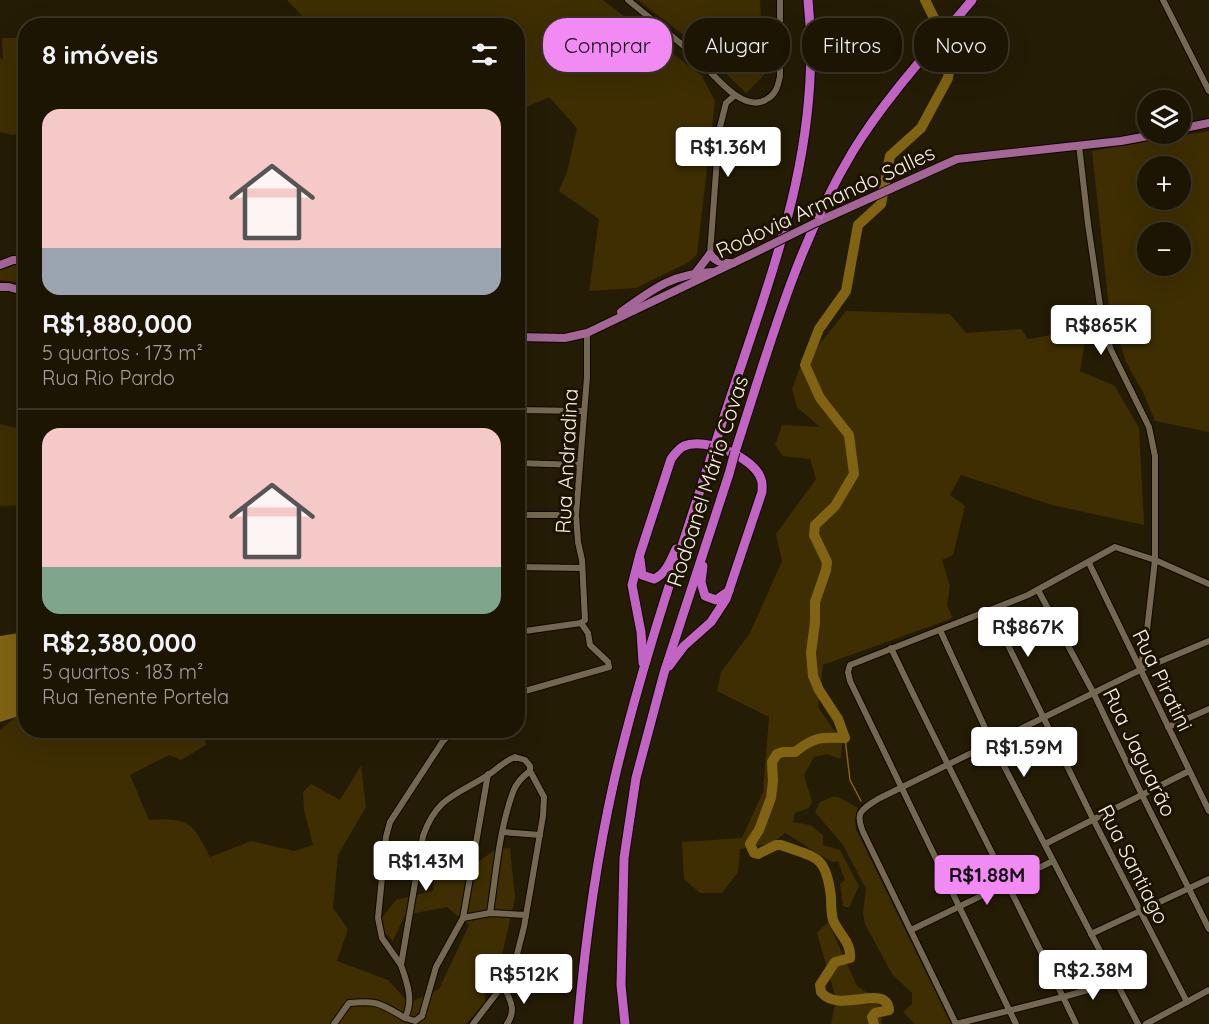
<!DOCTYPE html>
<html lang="pt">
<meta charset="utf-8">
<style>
body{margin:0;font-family:Quicksand,sans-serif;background:#292213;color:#f1f3f6;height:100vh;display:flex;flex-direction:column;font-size:22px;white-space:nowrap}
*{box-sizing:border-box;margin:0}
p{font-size:20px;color:#a09f9a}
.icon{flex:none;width:33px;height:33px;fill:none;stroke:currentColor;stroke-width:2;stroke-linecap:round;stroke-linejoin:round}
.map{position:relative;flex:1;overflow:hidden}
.details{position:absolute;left:18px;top:18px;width:507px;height:720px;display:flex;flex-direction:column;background:#1c1504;border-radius:24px;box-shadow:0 6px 24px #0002,0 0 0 2px #3a3426}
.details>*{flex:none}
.hud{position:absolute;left:543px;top:18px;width:570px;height:54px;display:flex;gap:12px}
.buttons{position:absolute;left:1137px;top:90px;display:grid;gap:12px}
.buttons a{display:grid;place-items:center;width:54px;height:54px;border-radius:50%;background:#1c1504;box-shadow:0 6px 24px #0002,0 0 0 2px #3a3426;font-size:30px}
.price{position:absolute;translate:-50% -51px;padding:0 14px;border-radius:6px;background:#fff;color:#222;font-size:20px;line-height:39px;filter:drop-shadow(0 2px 3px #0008)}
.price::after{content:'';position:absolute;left:50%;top:36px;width:18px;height:14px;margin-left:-9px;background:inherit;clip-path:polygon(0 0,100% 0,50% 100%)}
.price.active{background:#f28af3;color:#111}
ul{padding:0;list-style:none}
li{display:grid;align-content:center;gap:12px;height:318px;padding:0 24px}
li+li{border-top:2px solid #3a3426}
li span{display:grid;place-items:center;height:186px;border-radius:18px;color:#555}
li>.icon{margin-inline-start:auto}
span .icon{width:108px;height:108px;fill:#fffc;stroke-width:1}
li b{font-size:26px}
h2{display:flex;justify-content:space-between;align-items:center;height:72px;padding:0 24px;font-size:26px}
.chip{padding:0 21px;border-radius:24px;background:#1c1504;box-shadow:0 6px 24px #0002,0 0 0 2px #3a3426;font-size:21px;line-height:54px}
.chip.active{background:#f28af3;color:#111}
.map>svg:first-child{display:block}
.green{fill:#3e2e02;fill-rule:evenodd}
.water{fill:#816413}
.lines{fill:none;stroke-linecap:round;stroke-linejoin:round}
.stream{stroke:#816413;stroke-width:1.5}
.river{stroke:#816413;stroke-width:10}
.minor-casing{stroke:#0e0600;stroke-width:8}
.major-casing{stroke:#0e0600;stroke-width:10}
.highway-casing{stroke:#0e0600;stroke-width:11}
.minor{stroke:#746950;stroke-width:6}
.major{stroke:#a36696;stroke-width:8}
.highway{stroke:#c264c4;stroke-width:9}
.major-bridge-casing{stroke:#0e0600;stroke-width:10;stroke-linecap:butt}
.highway-bridge-casing{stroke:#0e0600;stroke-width:11;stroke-linecap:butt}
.major-bridge{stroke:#a36696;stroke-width:8}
.highway-bridge{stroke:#c264c4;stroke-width:9}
.labels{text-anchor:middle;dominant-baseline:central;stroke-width:6;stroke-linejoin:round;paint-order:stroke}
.street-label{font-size:21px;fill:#f7f1e3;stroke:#1b1200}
</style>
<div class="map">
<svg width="1209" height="1024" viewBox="0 0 1209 1024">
<rect width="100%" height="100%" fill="#251c05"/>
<g class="green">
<path d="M287,0H603L702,76L715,101L697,254L689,262L636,288L589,291L599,219L559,191L567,172L577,128L549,97L518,111V26L311,25Z"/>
<path d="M638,0H760L764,75L746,93L699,47Z"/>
<path d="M2,38H25V130L13,135L0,132V58L3,60Z"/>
<path d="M1209,131V432L1155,421L1144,394L1126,362L1109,308L1092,151ZM1148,166H1180V200H1148ZM1148,232H1180V266H1148Z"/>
<path d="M20,264L25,265V283L0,280V269Z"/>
<path d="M846,311L950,314L966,333L1021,329L1028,339L1087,329L1080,371L1115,386L1139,428L1144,525L1052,505L961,475L950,495L965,506L953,555L942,560L950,586L947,605L953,618L823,665L818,707L842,742L841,759L827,754L814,757L804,775L812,802L809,808L795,813L793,822L810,825L823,835V845L840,850L859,886L849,908L843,906L840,884L845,880L838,861L832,862L785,833L772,843L740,849L738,872L722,893H700L684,879L682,842L742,838L763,792L769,717L717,691L721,672L750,633L782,561L776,534L816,479L810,459L783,456L775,445L782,425L820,427L797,407L792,389L799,370Z"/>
<path d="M0,424L16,428L25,439V505L0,506Z"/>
<path d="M25,709L26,730L210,731L204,734L206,745L181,760L169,755L130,775L149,820C190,818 192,822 210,857L251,841L294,851L313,845L304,810L303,792L311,784L340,800L361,766L366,807L338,855L333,908L348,929L337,961L388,980L409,1003L439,989L469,925L447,907L405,915L393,941L376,925L396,900L433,891L435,876L460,875L496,849L510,848L515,898L501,960L486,975L485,1002L466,1024H0V730Z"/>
<path d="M832,797H838L858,808L855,820L856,829L951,1024H915L903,1012L912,1004V993L892,974L865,924L863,912L866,889L843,845L815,812L820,802Z"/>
<path d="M828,922L857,986L879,1001L882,1024H831L836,999L817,933Z"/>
</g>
<path class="water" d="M25,632V714L0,722V636Z"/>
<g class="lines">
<path class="stream" d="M845,738L850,780L861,801"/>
<path class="river" d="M874,1024L872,1017L875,1013L889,1010C886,982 839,1015 821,992L820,985L835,962L850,958C852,943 838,933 833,920C831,913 831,904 831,897C826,855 817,858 781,845H776L758,854L754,853L750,844L759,830L771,798L773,781L772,762L777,754L783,752H795C814,737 820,737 845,738L838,719L819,690L813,676L811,653L815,622V602L826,570L827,562L814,535L815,525L835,506L854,474L849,435L820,398L805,365L819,329L846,291L858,225L881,204L890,156L921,128L948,78L950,64L948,46L925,0"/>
<g class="minor-casing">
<g id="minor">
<path d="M628,0C650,18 672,36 693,54C710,69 742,116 767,99C776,94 778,86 780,76V0"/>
<path d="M1163,0L1209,91"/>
<path d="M1079,145L1088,224L1103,326L1111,350L1149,427L1155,456V560L1146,639L1140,670"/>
<path d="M710,254L719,131L726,103L734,96"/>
<path d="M518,410L583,411"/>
<path d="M518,463L579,465"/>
<path d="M518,515H576"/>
<path d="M1089,563L1209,811"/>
<path d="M518,567L582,568"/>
<path d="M1038,590L1093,692L1142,795L1209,929"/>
<path d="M989,611L1007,643L1093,819L1187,1002"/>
<path d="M581,623L585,620L582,560L578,542L576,515L587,377V333"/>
<path d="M940,630L992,743L1138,1024"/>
<path d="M518,632L581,623"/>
<path d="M891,648C951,774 1016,898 1076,1024"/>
<path d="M518,693L609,667L608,662L590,645L588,633L581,623"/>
<path d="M1168,727L1209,709"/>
<path d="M455,730L443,741L420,776L390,822L386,837L378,918L382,938L401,965L423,836C438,794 459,795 491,773C499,767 505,761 515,757L525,760L530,766V771L544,797L543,816L524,927L515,962L503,985L473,1024"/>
<path d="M503,832L540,835"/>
<path d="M1045,844L1189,771"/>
<path d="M490,913C496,874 499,830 513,792C516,783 522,777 530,771"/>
<path d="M463,918L488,774"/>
<path d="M911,930L1053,861"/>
<path d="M1091,934L1209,879"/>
<path d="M401,965C407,983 414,1000 405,1018L415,1021L422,1016L436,967L463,918L490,913L526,915"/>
<path d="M503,985C510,1000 517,1009 507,1024"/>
<path d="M334,1024L349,1003C378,1000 381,1004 405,1018"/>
<path d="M956,1024L863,832C855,812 861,810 878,799L1140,670L1209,641"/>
<path d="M956,1024L1063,997L1116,982"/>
<path d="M1016,1024L850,681L848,672L850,665L1028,595L1115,547L1155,560L1209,584"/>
<path d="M1146,1024L1209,990"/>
</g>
</g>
<g class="major-casing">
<g id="major">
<path d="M1180,129L1209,123"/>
<path d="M817,222L957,159L1121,141L1159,134"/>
<path d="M710,254C716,263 723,263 733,263"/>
<path d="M0,265L13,260H26"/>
<path d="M694,275L710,254"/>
<path d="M0,287H9L26,292"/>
<path d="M621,312C653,289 671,274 712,272"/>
<path d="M518,337L565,338L587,333L748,256"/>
</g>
</g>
<g class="highway-casing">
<g id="highway">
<path d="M715,445C761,298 825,158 808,0"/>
<path d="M735,452C769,348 796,246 853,151C886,97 931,49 972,0"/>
<path d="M640,559L642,575L654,579C666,574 671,560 676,549"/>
<path d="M703,566L701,582L705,596L716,600L729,591"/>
<path d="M643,663L641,632L632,585L640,554L671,459C675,454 678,449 684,446C705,437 754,457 761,479C763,483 762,488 762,492L726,599L711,622L684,646L669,666"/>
<path d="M578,1024C585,942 596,861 614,781C639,674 674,570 708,466"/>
<path d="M625,1024L621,985L624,858L636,778L664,673L729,474"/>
</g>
</g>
<use href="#minor" class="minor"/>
<use href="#major" class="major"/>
<use href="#highway" class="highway"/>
<g class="major-bridge-casing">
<path id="major-bridge" d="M748,256L817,222"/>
</g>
<g class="highway-bridge-casing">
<g id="highway-bridge">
<path d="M708,466L715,445"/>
<path d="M729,474L735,452"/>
</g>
</g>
<use href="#major-bridge" class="major-bridge"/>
<use href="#highway-bridge" class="highway-bridge"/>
</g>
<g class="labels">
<g class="street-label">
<text transform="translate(825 201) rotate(-25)">Rodovia Armando Salles</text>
<text transform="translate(566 461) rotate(-87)">Rua Andradina</text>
<text transform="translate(707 481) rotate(-72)">Rodoanel Mário Covas</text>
<text transform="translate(1163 680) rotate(64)">Rua Piratini</text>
<text transform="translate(1140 752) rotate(64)">Rua Jaguarão</text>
<text transform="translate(1134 864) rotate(63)">Rua Santiago</text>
</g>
</g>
</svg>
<div class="buttons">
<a><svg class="icon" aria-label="layers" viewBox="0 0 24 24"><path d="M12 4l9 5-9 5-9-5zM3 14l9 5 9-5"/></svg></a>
<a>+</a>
<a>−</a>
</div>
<b class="price" style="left:728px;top:178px">R$1.36M</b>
<b class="price" style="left:1101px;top:356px">R$865K</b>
<b class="price" style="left:1028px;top:658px">R$867K</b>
<b class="price" style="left:1024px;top:778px">R$1.59M</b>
<b class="price" style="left:426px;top:892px">R$1.43M</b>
<b class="price active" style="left:987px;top:906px">R$1.88M</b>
<b class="price" style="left:1093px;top:1001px">R$2.38M</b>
<b class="price" style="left:524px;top:1005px">R$512K</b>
<div class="hud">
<a class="chip active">Comprar</a>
<a class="chip">Alugar</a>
<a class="chip">Filtros</a>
<a class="chip">Novo</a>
</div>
<section class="details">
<h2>8 imóveis<svg class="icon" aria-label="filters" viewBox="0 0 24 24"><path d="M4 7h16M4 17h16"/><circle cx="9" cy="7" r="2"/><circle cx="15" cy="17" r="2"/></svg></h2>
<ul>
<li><span style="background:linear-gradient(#f6c9c9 75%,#9aa5b1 0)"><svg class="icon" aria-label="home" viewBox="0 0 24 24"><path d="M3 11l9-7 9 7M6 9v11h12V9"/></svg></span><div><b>R$1,880,000</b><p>5 quartos · 173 m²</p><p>Rua Rio Pardo</p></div></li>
<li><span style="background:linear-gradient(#f6c9c9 75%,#7fa58c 0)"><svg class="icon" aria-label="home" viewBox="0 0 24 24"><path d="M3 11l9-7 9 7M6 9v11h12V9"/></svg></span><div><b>R$2,380,000</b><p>5 quartos · 183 m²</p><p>Rua Tenente Portela</p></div></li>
</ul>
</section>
</div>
